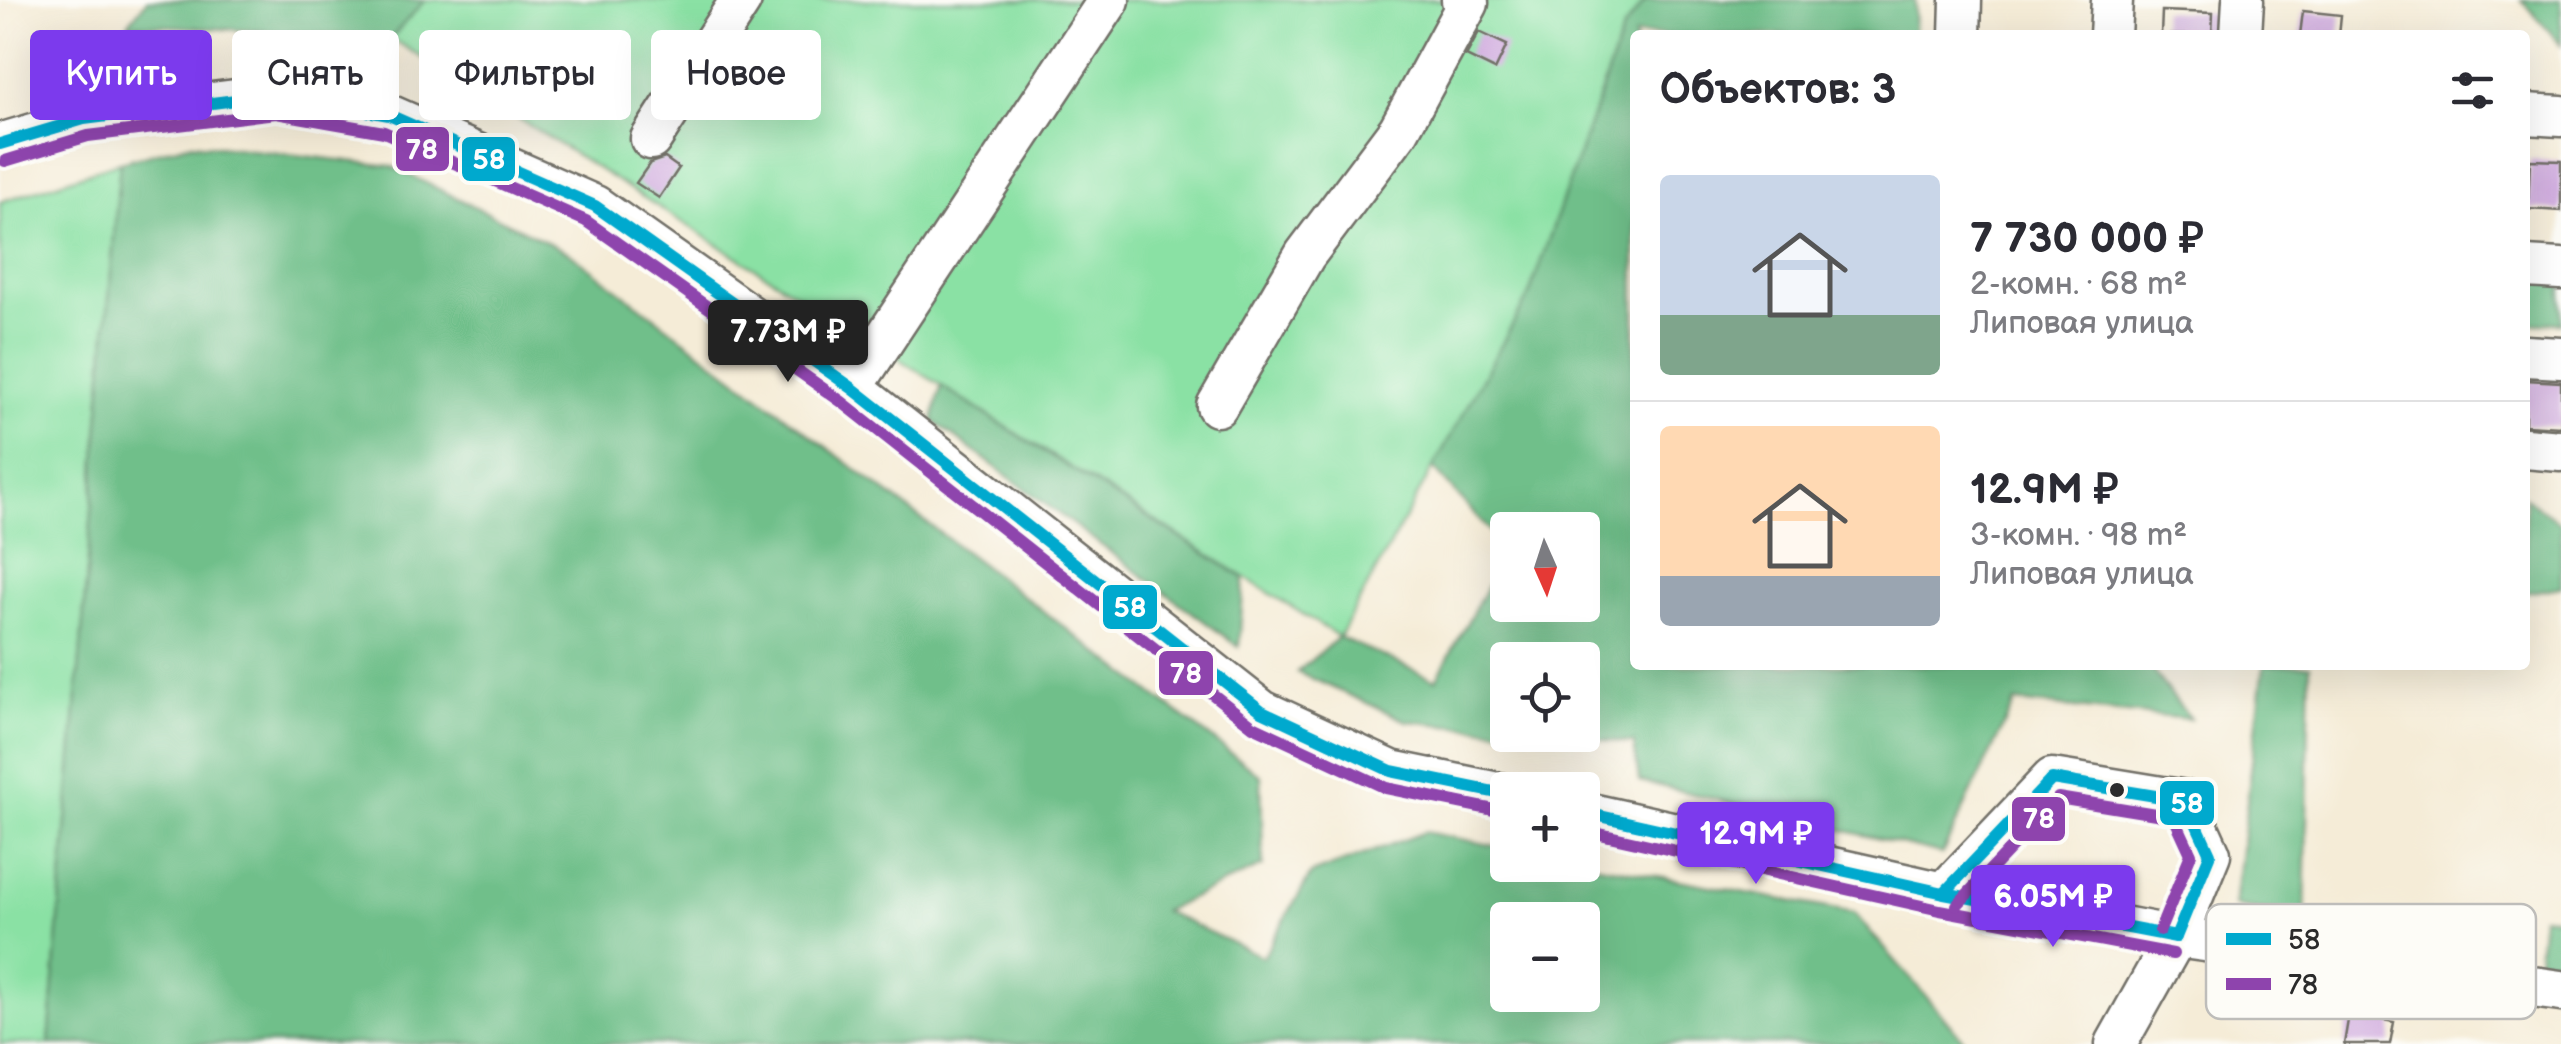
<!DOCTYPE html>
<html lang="ru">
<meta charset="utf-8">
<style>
body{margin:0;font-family:"Balsamiq Sans",sans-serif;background:#f2f2f3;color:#2b2b33;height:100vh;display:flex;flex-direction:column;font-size:38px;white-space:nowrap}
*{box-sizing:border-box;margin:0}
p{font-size:32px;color:#7c7c81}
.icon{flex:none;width:55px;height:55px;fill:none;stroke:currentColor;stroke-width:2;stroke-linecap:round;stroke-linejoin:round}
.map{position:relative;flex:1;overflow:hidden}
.panel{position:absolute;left:1630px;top:30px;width:900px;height:640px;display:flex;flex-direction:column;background:#fff;border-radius:10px;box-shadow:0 10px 40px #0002}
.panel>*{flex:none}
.top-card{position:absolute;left:30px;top:30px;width:950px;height:90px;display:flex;gap:20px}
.needle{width:65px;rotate:177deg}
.controls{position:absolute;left:1490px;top:512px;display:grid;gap:20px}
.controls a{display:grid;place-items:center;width:110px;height:110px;border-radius:10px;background:#fff;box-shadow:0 10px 40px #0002;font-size:50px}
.price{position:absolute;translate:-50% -85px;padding:0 22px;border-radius:10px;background:#7c3aed;color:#fff;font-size:32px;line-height:65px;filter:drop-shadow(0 2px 5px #0008)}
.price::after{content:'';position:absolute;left:50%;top:60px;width:30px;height:22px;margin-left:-15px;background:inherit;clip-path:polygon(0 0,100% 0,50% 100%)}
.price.active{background:#222;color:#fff}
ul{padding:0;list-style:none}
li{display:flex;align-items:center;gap:30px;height:250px;padding:0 30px}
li+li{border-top:2px solid #e1e1e2}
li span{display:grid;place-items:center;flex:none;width:280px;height:200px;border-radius:10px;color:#555}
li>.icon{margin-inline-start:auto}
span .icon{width:120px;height:120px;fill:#fffc;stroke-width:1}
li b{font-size:42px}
h2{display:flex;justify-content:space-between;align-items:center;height:120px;padding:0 30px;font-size:42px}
.chip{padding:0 35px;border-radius:10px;background:#fff;box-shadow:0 10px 40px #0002;font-size:35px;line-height:90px}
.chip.active{background:#7c3aed;color:#fff}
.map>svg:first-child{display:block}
.green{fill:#8ae1a4;stroke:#5a8668;stroke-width:2.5}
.forest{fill:#6fbf8a;stroke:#4d755a;stroke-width:2.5;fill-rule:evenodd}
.building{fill:#cca4dd}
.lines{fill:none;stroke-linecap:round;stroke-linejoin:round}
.minor-casing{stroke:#726f67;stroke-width:45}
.minor{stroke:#fff;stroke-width:40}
.bus-1-casing{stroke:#fdfcf7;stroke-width:20}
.bus-2-casing{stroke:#fdfcf7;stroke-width:20}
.bus-1{stroke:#00a9ce;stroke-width:12}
.bus-2{stroke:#8e44ad;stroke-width:12}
.bus-dot{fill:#2b2b2b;stroke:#fdfcf7;stroke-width:4}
.key{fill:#fdfcf7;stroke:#bebdba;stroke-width:2.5}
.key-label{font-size:28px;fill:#2b2b2b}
.line-badge{stroke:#fdfcf7;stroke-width:4}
.badge-label{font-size:28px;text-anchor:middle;font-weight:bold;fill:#fff}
</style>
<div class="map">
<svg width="2561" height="1044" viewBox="0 0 2561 1044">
<rect width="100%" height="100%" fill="#fdfcf7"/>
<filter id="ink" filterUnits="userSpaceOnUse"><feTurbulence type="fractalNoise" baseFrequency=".01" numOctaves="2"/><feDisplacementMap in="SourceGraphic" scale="20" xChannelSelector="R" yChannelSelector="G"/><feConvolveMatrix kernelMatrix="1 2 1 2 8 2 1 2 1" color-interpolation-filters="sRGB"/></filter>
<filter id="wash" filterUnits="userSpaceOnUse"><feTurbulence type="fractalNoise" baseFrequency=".0048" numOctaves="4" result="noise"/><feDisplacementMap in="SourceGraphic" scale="40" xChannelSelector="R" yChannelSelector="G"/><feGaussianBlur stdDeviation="2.25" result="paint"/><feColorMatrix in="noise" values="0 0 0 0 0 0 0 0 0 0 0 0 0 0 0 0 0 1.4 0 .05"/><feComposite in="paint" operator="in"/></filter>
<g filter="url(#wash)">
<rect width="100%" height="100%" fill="#f5ecd7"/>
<g class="green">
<path d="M425,0H1646L1623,30L1529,295L1339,637L391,38Z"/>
<path d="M120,162L49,1044H0V202Z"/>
</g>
<g class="forest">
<path d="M147,0H425L391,38L128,24Z"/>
<path d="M1646,0H1915L1914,35H1635V665H2148L2190,719L2015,702L1942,854L1639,781L1634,743L1552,735H1582V660H1508L1507,731L1407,721L1297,672L1339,637L1436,680L1507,550L1433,468L1529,295L1623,30ZM1582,530V605H1508V530Z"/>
<path d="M2521,0H2561V44Z"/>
<path d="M192,143L391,166L570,253L1261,776L1263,866L1163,911L1263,957L1311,874L1425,832L1507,848L1508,865H1582L1583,862L1854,913L1967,1044H49L120,162ZM1582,920V995H1508V920Z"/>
<path d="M2525,268L2561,271V323H2525Z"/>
<path d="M941,386L1244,578L1239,647L933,421Z"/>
<path d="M2525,497L2561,523V587L2525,593Z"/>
<path d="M2264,665H2310L2305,918L2234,906Z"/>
<path d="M2542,916L2561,918V961L2538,958Z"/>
</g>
<g id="blocks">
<g class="building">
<path d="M2162,11L2213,13L2212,35H2161Z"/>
<path d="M2303,11L2341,15L2339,35H2300Z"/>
<path d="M1479,32L1507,45L1495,70L1466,56Z"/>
<path d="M665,158L679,168L659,198L636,183L650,163Z"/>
<path d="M2530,160L2561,161V211L2528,209Z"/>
<path d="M2525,380L2561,382V427L2525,425Z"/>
<path d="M2349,1014L2394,1022L2390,1044H2344Z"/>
</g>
</g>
</g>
<g filter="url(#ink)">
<use href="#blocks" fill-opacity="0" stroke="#726f67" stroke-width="2.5"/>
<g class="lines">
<g class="minor-casing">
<g id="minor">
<path d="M1960,35L1961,0"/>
<path d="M2110,35L2112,0"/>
<path d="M2241,35L2243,0"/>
<path d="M2525,114L2561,116"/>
<path d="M651,139L741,0"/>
<path d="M0,144L84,119L276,95L389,115L595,206L852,388L1262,711L1391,771L1508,795"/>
<path d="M2525,267L2561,269"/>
<path d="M2525,356L2561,358"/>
<path d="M852,388L1109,0"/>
<path d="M1217,406L1305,255L1399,130L1468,3L1462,0"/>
<path d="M2525,448L2561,451"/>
<path d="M1582,812L1944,893L2176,937L2561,991"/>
<path d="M1944,893L2052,779L2186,801L2210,854L2176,937L2116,1044"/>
</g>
</g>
<use href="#minor" class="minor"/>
<g class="bus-1-casing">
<g id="bus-1">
<path d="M0,144L84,119L276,95L389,115L595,206L852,388L1262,711L1391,771L1508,795"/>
<path d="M1582,812L1944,893L2176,937"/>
<path d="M1944,893L2052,779L2186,801L2210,854L2176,937"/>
</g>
</g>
<g class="bus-2-casing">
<g id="bus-2">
<path d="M5,161L88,136L276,113L384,132L586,221L842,402L1253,726L1386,788L1504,812"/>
<path d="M1582,830L1940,910L2173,954"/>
<path d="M1957,905L2058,798L2174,817L2191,854L2160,930"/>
</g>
</g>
<use href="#bus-1" class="bus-1"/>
<use href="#bus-2" class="bus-2"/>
</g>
</g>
<circle class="bus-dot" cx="2117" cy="790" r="9"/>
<rect x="2206" y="904" width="330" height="115" rx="15" class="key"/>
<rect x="2226" y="933" width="45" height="12" fill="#00a9ce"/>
<rect x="2226" y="978" width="45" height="12" fill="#8e44ad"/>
<g class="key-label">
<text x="2288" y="949">58</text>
<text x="2288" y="994">78</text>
</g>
<g class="line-badge">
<rect x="394" y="125" width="57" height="48" rx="10" fill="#8e44ad"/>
<rect x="460" y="135" width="57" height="48" rx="10" fill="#00a9ce"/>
<rect x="1101" y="583" width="58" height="48" rx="10" fill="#00a9ce"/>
<rect x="1157" y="649" width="58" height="48" rx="10" fill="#8e44ad"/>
<rect x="2158" y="779" width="58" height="48" rx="10" fill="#00a9ce"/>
<rect x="2010" y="795" width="57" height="48" rx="10" fill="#8e44ad"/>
</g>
<g class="badge-label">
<text x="422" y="159">78</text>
<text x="489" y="169">58</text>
<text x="1130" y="617">58</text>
<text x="1186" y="683">78</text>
<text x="2187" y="813">58</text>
<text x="2039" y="828">78</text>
</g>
</svg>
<div class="controls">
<a><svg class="needle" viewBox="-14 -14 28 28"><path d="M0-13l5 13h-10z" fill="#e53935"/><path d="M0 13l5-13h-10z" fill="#7c7c81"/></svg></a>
<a><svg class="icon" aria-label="locate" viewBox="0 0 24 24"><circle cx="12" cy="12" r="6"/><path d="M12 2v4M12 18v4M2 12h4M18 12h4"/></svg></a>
<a>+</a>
<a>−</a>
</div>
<b class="price active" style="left:788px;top:385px">7.73M ₽</b>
<b class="price" style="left:1756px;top:887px">12.9M ₽</b>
<b class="price" style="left:2053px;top:950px">6.05M ₽</b>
<div class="top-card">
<a class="chip active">Купить</a>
<a class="chip">Снять</a>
<a class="chip">Фильтры</a>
<a class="chip">Новое</a>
</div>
<section class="panel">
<h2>Объектов: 3<svg class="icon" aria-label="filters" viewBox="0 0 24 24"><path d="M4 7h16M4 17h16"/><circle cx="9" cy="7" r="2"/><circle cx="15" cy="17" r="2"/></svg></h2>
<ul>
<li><span style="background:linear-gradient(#c9d6e8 70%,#7fa58c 0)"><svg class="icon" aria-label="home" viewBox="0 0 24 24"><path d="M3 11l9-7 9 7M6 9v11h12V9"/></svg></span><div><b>7 730 000 ₽</b><p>2-комн. · 68 m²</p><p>Липовая улица</p></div></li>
<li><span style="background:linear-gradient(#ffd9b3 75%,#9aa5b1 0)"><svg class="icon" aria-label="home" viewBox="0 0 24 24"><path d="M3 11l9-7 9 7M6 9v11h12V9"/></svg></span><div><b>12.9M ₽</b><p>3-комн. · 98 m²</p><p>Липовая улица</p></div></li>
</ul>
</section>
</div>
